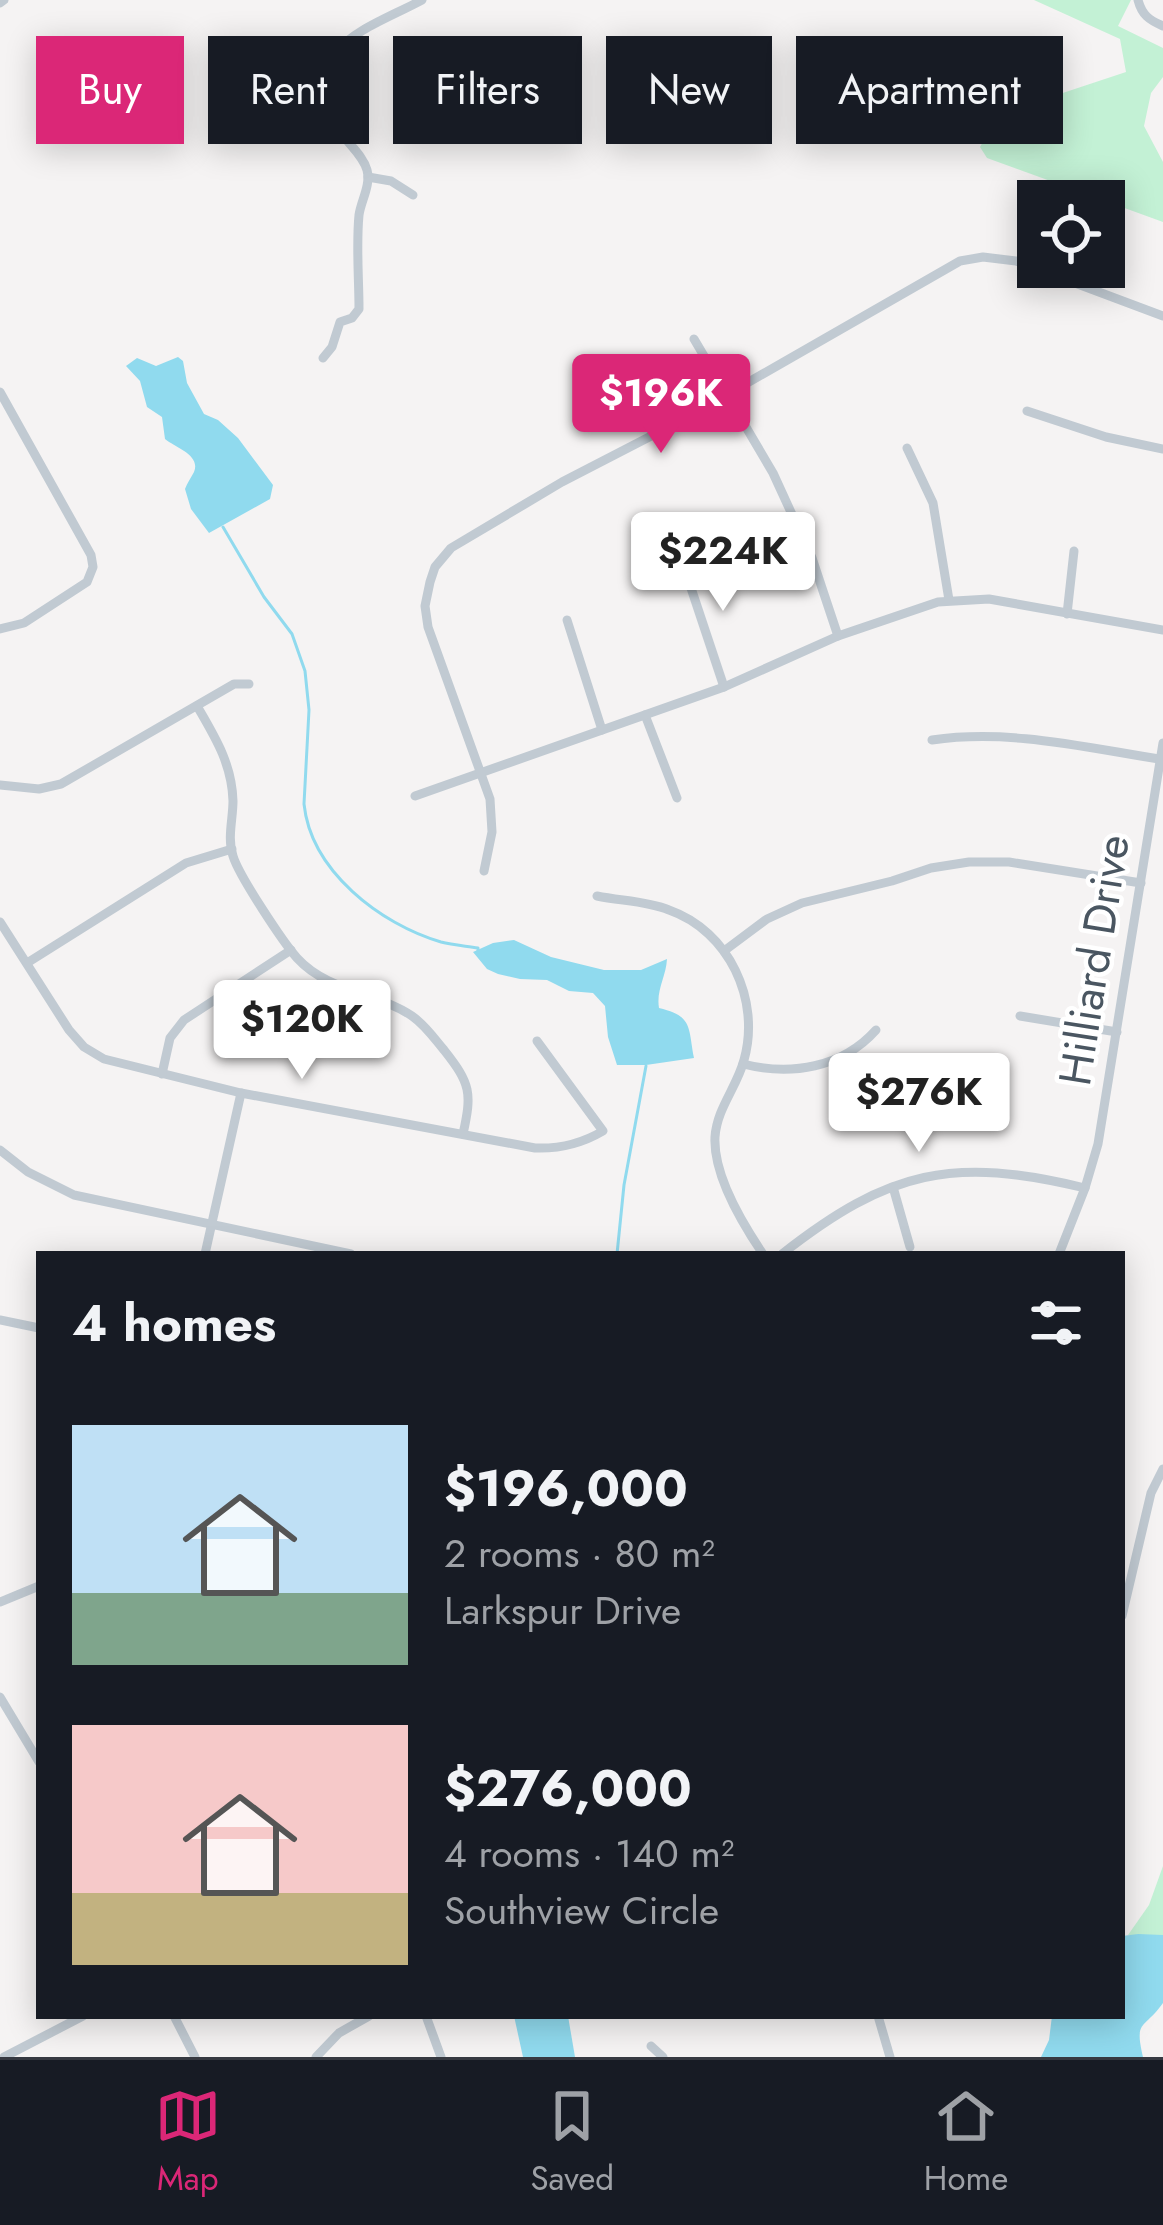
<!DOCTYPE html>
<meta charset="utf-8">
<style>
body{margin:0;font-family:Jost,sans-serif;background:#20242c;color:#f1f3f6;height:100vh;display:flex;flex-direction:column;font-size:45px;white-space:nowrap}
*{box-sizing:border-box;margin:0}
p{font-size:39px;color:#9ea1a6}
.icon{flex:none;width:66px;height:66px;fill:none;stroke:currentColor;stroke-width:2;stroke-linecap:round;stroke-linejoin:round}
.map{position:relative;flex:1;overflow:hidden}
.details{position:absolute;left:36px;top:1251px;width:1089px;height:768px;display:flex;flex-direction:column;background:#171b24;border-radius:0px;box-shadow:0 6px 30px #0003}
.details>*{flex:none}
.guide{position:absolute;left:36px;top:36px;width:1092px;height:108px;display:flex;gap:24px}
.controls{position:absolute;left:1017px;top:180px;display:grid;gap:24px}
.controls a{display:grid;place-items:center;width:108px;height:108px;border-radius:0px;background:#171b24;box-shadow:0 6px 30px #0003;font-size:60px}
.price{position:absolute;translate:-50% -102px;padding:0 27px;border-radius:12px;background:#fff;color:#222;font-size:39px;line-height:78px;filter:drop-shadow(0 3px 6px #0008)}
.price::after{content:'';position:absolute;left:50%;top:72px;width:36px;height:27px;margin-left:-18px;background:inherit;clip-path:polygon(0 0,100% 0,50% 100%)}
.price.current{background:#db2777;color:#fff}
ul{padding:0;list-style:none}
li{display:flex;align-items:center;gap:36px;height:300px;padding:0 36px}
li span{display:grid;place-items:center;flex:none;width:336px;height:240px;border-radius:0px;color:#555}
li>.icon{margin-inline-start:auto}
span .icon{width:144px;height:144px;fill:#fffc;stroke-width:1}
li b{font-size:51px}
h2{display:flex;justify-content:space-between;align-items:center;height:144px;padding:0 36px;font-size:51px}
.tag{padding:0 42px;border-radius:0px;background:#171b24;box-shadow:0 6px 30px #0003;font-size:42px;line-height:108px}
.tag.current{background:#db2777;color:#fff}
.tabs{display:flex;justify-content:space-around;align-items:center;height:168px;border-top:3px solid #363941;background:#171b24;font-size:33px;color:#9ea1a6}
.tabs a{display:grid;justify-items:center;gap:6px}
.tabs .current{color:#db2777}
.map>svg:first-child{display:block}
.green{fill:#c3f1d5}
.water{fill:#90daee}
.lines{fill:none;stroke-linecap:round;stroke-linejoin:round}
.stream{stroke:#90daee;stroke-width:3}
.minor{stroke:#c1cad2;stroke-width:9}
.labels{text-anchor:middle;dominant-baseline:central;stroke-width:9;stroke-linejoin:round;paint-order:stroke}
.street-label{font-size:45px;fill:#4a5661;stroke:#fff}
</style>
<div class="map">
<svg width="1163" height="2057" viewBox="0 0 1163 2057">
<rect width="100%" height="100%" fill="#f5f3f3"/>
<g class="green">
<path d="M1034,0H1131L1118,26L1163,48V77L1151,93L1144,126L1163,162V222L987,158L980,147L999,114L1126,72L1120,39Z"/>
<path d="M1163,1866V1935H1128L1149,1905Z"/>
</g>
<g class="water">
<path d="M178,357L183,361L187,383L204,414L218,420L238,438L273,485L270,499L209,533L191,509L185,489C187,483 191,478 194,472C201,455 176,448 165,439L162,417L147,407L140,381L126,366L137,358L156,366Z"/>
<path d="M514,940L551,957L604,970H641L667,959C666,977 656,990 659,1008C693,1016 688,1027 694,1058L646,1065H617L608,1037L605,1006L593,993L569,991L547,980L520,979L498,974L487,969L473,952L493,943Z"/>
<path d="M1138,1934L1163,1935V2003C1144,2030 1134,2019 1143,2057H1041L1049,2040L1052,2016H1122V1936Z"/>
<path d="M514,2016H568L575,2057H523Z"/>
</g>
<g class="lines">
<g class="stream">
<path d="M223,527L264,597L292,634L305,671L309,710L304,804C311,871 380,924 441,942C453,945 466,946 478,948V952"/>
<path d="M617,1254L624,1185L646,1066"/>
</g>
<g class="minor">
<path d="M1138,0C1142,15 1149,20 1163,26"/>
<path d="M0,3L4,0"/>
<path d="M368,177L391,181L413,195"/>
<path d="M694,339L773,473L812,558L838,636"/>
<path d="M323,358L332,347L340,322L352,318L359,309C359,278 356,246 359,215C361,201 371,185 367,170C362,152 343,141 336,124C300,45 366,30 422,0"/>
<path d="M0,392L91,555L93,567L87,582L24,623L0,629"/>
<path d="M1027,411L1106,437L1163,449"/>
<path d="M907,448L933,503L949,600"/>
<path d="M680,555L724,687"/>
<path d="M1067,614L1074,551"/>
<path d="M567,620L602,730"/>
<path d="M197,706C215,737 232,764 233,801C233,819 227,838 233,856C239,876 283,942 297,958C328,992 376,992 412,1016C425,1025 434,1038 444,1050C471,1084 472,1093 463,1134"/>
<path d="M645,715L677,798"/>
<path d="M932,740C1009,729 1083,747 1159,759"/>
<path d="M0,785L39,789L61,784L234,684H249"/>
<path d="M415,796L724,687L838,636L938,602L989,599L1163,630"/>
<path d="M484,871L492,832L490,799L428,627L425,606L430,582L435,567L451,548L562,482L686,418L960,261L983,257L1016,261L1163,316"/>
<path d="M597,896C621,901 647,901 669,910C729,931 761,1000 744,1060C737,1087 717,1108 715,1137C713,1175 742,1223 763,1254"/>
<path d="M0,922L69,1030L84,1047L104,1059L241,1093L535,1148C560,1149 581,1144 603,1131L537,1041"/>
<path d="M724,951L767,919L802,903L892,881L931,868L969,862H1009L1141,883"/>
<path d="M27,963L186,863L232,849"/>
<path d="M1020,1016L1117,1032"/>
<path d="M743,1064C791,1076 842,1068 876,1030"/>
<path d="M162,1074L170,1038L184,1020L291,950"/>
<path d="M0,1150L28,1172L74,1195L351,1254"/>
<path d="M893,1187L910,1247"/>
<path d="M205,1254L241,1093"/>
<path d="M782,1254C889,1170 953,1156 1085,1188"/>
<path d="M1059,1254L1085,1188L1098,1144L1163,743"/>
<path d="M0,1320L39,1328"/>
<path d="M0,1602L39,1586"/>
<path d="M1122,1616L1151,1493L1163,1469"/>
<path d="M0,1697L39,1762"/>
<path d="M174,2016L195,2057"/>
<path d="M426,2016L441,2057"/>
<path d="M878,2016L890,2057"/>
<path d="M651,2046L663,2057"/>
<path d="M4,2057L83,2016"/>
<path d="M316,2057L339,2033L369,2016"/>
</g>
</g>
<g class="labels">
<g class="street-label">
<text transform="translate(1094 960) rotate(-81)">Hilliard Drive</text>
</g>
</g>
</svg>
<div class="controls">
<a><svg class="icon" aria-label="locate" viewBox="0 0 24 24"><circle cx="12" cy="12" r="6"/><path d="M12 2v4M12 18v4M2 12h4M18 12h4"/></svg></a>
</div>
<b class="price current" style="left:661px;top:456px">$196K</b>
<b class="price" style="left:723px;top:614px">$224K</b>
<b class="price" style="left:302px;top:1082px">$120K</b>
<b class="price" style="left:919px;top:1155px">$276K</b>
<div class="guide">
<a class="tag current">Buy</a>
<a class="tag">Rent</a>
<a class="tag">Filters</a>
<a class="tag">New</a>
<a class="tag">Apartment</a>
</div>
<section class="details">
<h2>4 homes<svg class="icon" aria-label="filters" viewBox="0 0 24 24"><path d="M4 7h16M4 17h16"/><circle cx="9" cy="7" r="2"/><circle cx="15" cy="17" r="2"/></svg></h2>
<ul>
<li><span style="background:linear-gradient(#bfe0f5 70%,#7fa58c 0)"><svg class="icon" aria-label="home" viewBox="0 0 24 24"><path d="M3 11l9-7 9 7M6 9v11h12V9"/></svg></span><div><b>$196,000</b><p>2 rooms · 80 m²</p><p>Larkspur Drive</p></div></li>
<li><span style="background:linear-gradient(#f6c9c9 70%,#c2b280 0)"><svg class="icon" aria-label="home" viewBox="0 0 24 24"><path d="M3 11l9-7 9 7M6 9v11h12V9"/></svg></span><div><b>$276,000</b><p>4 rooms · 140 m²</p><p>Southview Circle</p></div></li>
</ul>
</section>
</div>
<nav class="tabs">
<a class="current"><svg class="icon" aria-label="map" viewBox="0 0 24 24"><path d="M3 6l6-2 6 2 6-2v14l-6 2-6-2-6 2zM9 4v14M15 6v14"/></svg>Map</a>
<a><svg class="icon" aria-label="saved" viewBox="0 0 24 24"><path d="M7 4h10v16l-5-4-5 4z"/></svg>Saved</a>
<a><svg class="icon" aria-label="home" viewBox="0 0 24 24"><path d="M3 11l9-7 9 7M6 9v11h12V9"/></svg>Home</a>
</nav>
